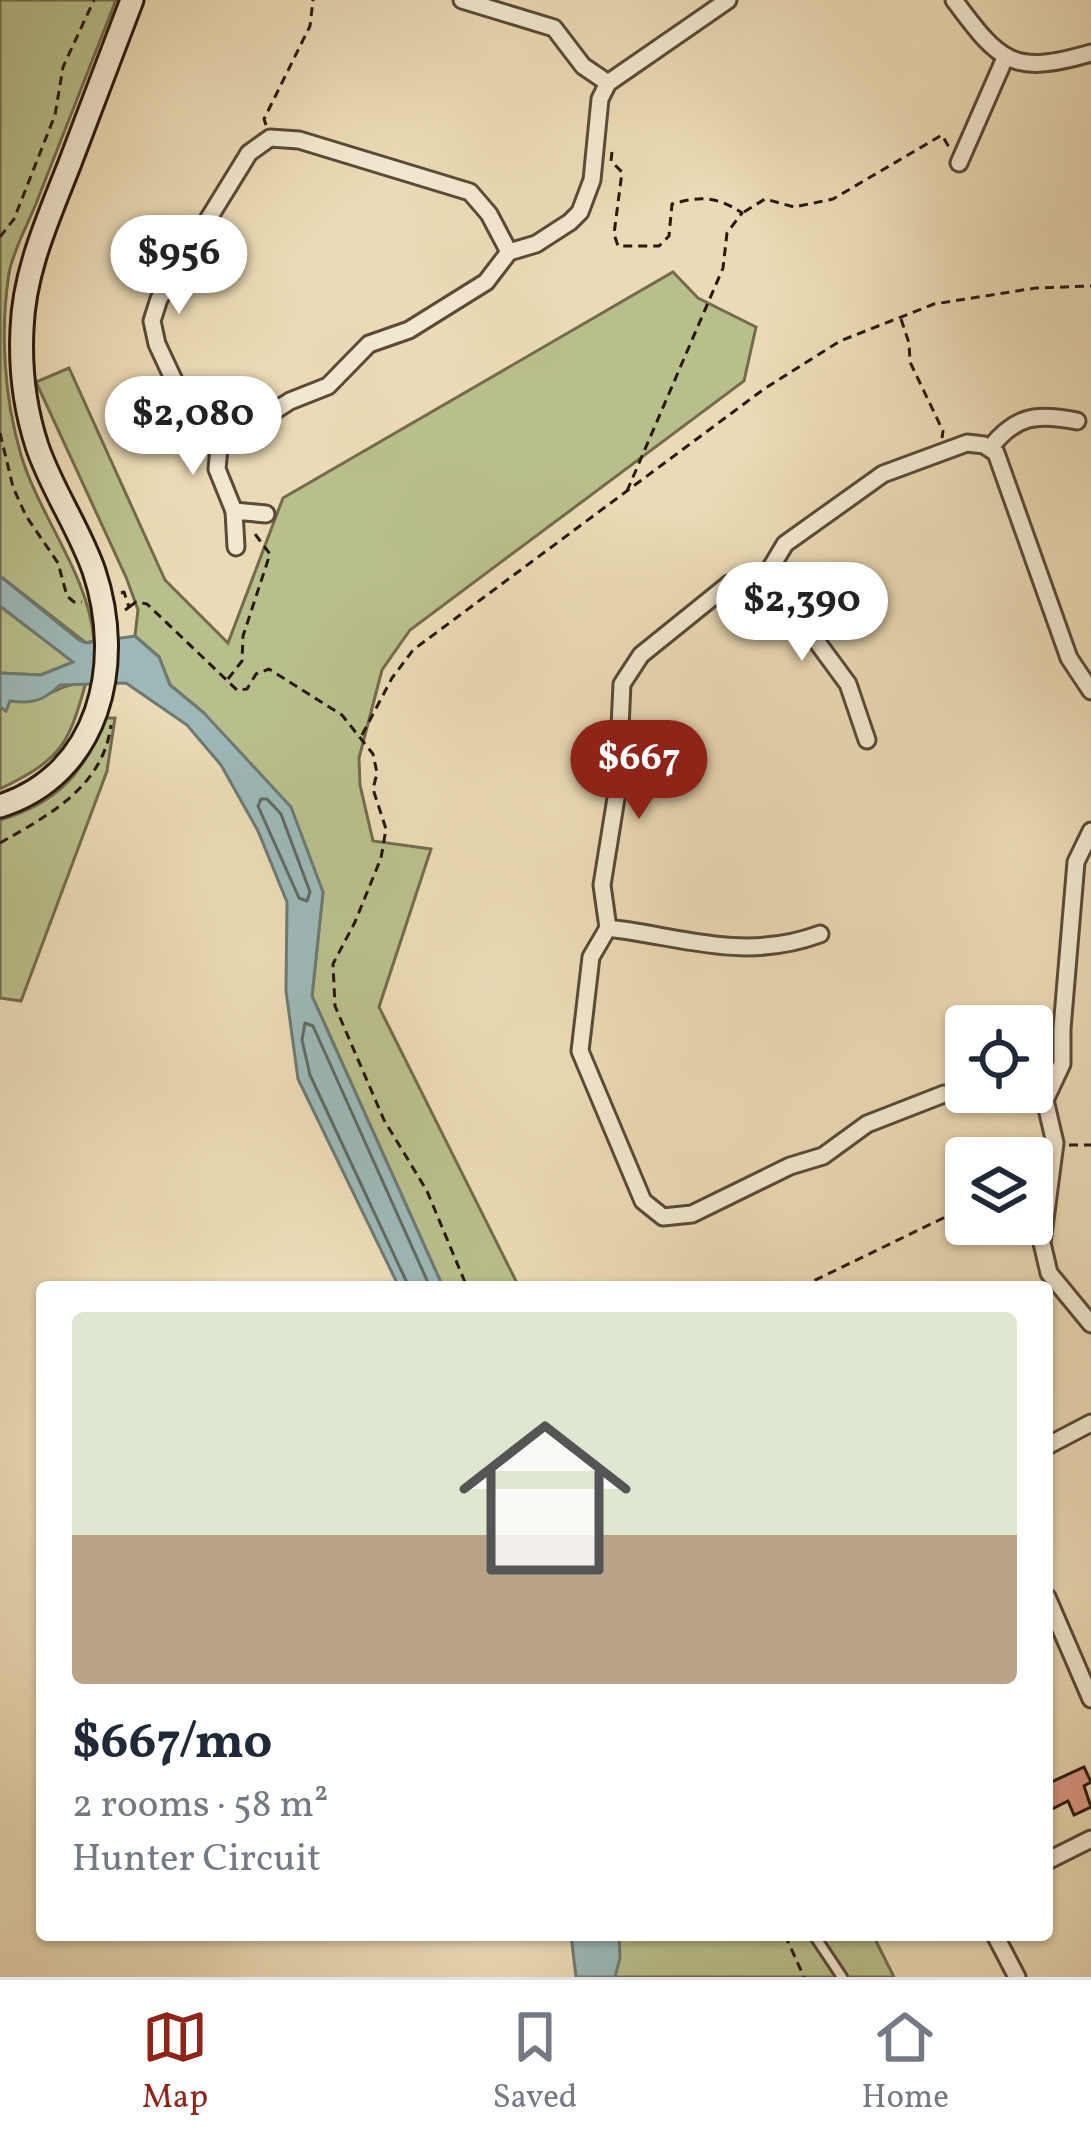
<!DOCTYPE html>
<meta charset="utf-8">
<style>
body{margin:0;font-family:Vollkorn,serif;background:#f6f6f7;color:#1f2937;height:100vh;display:flex;flex-direction:column;font-size:45px;white-space:nowrap}
*{box-sizing:border-box;margin:0}
p{font-size:39px;color:#747a83}
.icon{flex:none;width:66px;height:66px;fill:none;stroke:currentColor;stroke-width:2;stroke-linecap:round;stroke-linejoin:round}
.map{position:relative;flex:1;overflow:hidden}
.details{position:absolute;left:36px;top:1281px;width:1017px;height:660px;display:flex;flex-direction:column;background:#fff;border-radius:12px;box-shadow:0 3px 9px #0004}
.details>*{flex:none}
.fabs{position:absolute;left:945px;top:1005px;display:grid;gap:24px}
.fabs a{display:grid;place-items:center;width:108px;height:108px;border-radius:12px;background:#fff;box-shadow:0 3px 9px #0004;font-size:60px}
.price{position:absolute;translate:-50% -102px;padding:0 27px;border-radius:42px;background:#fff;color:#222;font-size:39px;line-height:78px;filter:drop-shadow(0 3px 6px #0008)}
.price::after{content:'';position:absolute;left:50%;top:72px;width:36px;height:27px;margin-left:-18px;background:inherit;clip-path:polygon(0 0,100% 0,50% 100%)}
.price.on{background:#8f2418;color:#fff}
ul{padding:0;list-style:none}
li{display:grid;align-content:center;gap:24px;height:636px;padding:0 36px}
li span{display:grid;place-items:center;height:372px;border-radius:12px;color:#555}
li>.icon{margin-inline-start:auto}
span .icon{width:216px;height:216px;fill:#fffc;stroke-width:1}
li b{font-size:51px}
.dock{display:flex;justify-content:space-around;align-items:center;height:168px;border-top:3px solid #e0e1e3;background:#fff;font-size:33px;color:#747a83}
.dock a{display:grid;justify-items:center;gap:6px}
.dock .on{color:#8f2418}
.map>svg:first-child{display:block}
.green{fill:#b9bf8c;stroke:#726c4c;stroke-width:3}
.water{fill:#9cb8b7;stroke:#6e7973;stroke-width:3}
.lines{fill:none;stroke-linecap:round;stroke-linejoin:round}
.shore{stroke:#636962;stroke-width:3}
.building{fill:#dd9a86;stroke:#2a1a0d;stroke-width:3}
.service-casing{stroke:#5a4a37;stroke-width:14}
.minor-casing{stroke:#5a4a37;stroke-width:21}
.secondary-casing{stroke:#2a1a0d;stroke-width:27}
.path{stroke:#2a1a0d;stroke-width:3;stroke-dasharray:9 6;stroke-linecap:butt}
.service{stroke:#f2e7cf;stroke-width:8}
.minor{stroke:#f2e7cf;stroke-width:15}
.secondary{stroke:#f2e7cf;stroke-width:21}
</style>
<div class="map">
<svg width="1091" height="1977" viewBox="0 0 1091 1977">
<rect width="100%" height="100%" fill="#ebdab5"/>
<filter id="stains"><feTurbulence type="fractalNoise" baseFrequency=".00167" numOctaves="4"/><feColorMatrix values="0 0 0 0 .2 0 0 0 0 .09 0 0 0 0 .02 0 0 0 .5 -.17"/></filter>
<radialGradient id="worn" r=".72"><stop offset=".6" stop-color="#630" stop-opacity="0"/><stop offset="1" stop-color="#630" stop-opacity=".3"/></radialGradient>
<g class="green">
<path d="M0,0H116C90,65 65,131 39,196C30,221 14,247 9,273C0,332 4,397 21,455C40,518 89,575 94,641L86,643L0,576Z"/>
<path d="M673,272L698,298L756,327L744,381L410,630L382,670L359,758L360,785L373,841L431,849L379,1007L519,1287H443L312,996L323,892L204,713L170,685L159,657L135,636L138,610L126,577L36,382L69,368L165,580L228,643L283,498Z"/>
<path d="M0,606L74,662L41,675L0,673Z"/>
<path d="M86,682C68,748 60,759 0,789V707L6,711L9,701C44,705 52,685 86,682Z"/>
<path d="M106,718H115L107,771L21,1001L0,998V820C58,803 84,773 106,718Z"/>
<path d="M616,1935H873L894,1977H615Z"/>
</g>
<g class="water">
<path d="M0,576L79,640L86,643L135,636L159,657L170,685L204,713L291,807L323,892L312,996L443,1287H399L298,1079L286,991L287,902L258,831L221,765L187,725L126,683L60,685C43,701 33,704 10,701L6,711L0,707V673L41,675L73,662L0,606Z"/>
<path d="M571,1935H619L620,1958L615,1977H576Z"/>
</g>
<g class="lines">
<g class="shore">
<path d="M261,799H267L281,814L310,892L307,901L299,898L258,806Z"/>
<path d="M409,1287L310,1075L302,1040L305,1023L313,1026L430,1287"/>
</g>
</g>
<path class="building" d="M1084,1767L1091,1782L1084,1786L1091,1807L1074,1815L1068,1801L1052,1809L1047,1784Z"/>
<g class="lines">
<g class="service-casing">
<path id="service" d="M814,1935L842,1977"/>
</g>
<g class="minor-casing">
<g id="minor">
<path d="M462,0L554,28L583,66L608,83"/>
<path d="M954,0C1000,62 1012,76 1091,53"/>
<path d="M959,163L1005,58"/>
<path d="M509,252L489,214L470,192L299,140L270,138L249,153L159,299L152,321L157,344L191,417L210,435H231L243,431L290,401L328,386L369,344L409,330L486,282L509,252L536,244L570,222L580,212L592,180L600,99L608,83L728,0"/>
<path d="M220,437L217,469L234,511"/>
<path d="M990,448C1016,415 1037,413 1077,421"/>
<path d="M236,547L234,511L266,514"/>
<path d="M767,574L848,684L867,740"/>
<path d="M1091,831L1076,862L1062,1029V1064L1045,1100L1055,1143L1042,1243L1049,1273L1091,1324"/>
<path d="M608,928C684,937 744,962 820,934"/>
<path d="M1045,1100L944,1094L867,1124L823,1156L790,1166L692,1214L663,1217L643,1201L580,1051L591,957L608,928L602,885L617,792L622,684L641,655L729,584L767,574L785,544L883,474L967,443L984,445L996,453L1069,658L1091,691"/>
<path d="M1047,1446L1091,1423"/>
<path d="M1047,1597L1091,1699"/>
<path d="M1047,1861L1091,1839"/>
<path d="M995,1935L1017,1977"/>
</g>
</g>
<g class="secondary-casing">
<path id="secondary" d="M0,806C100,774 125,664 94,571C79,528 52,490 37,446C25,409 20,368 22,329C24,270 49,217 70,163C91,109 111,54 132,0"/>
</g>
<g class="path">
<path d="M266,125L264,119L310,26L313,0"/>
<path d="M612,152L611,161L622,172L614,234L618,246H659L669,236L672,204C700,196 717,196 742,213L727,233L723,268L627,491"/>
<path d="M744,212L765,199L794,207L833,199L942,135L950,149"/>
<path d="M0,237L14,219L55,115L63,67L94,0"/>
<path d="M901,319L909,343L910,362L943,431L942,438"/>
<path d="M0,433L13,487L26,516L58,563L67,596L74,602H82"/>
<path d="M121,593L124,592L129,607L124,611"/>
<path d="M129,607L136,602L147,604L237,690L247,689L256,674L269,669L342,715L373,754L377,773L373,789L386,829L381,858L355,922L333,964L335,1006L384,1120L427,1191L467,1287"/>
<path d="M228,679L242,661L243,636L270,554L252,530"/>
<path d="M362,735L392,678L413,650L764,389L840,341L934,304L1036,288L1091,286"/>
<path d="M0,843C49,815 103,787 111,725"/>
<path d="M1069,1145H1091"/>
<path d="M801,1287L966,1207"/>
<path d="M785,1935L804,1977"/>
</g>
<use href="#service" class="service"/>
<use href="#minor" class="minor"/>
<use href="#secondary" class="secondary"/>
</g>
<rect width="100%" height="100%" filter="url(#stains)"/>
<rect width="100%" height="100%" fill="url(#worn)"/>
</svg>
<div class="fabs">
<a><svg class="icon" aria-label="locate" viewBox="0 0 24 24"><circle cx="12" cy="12" r="6"/><path d="M12 2v4M12 18v4M2 12h4M18 12h4"/></svg></a>
<a><svg class="icon" aria-label="layers" viewBox="0 0 24 24"><path d="M12 4l9 5-9 5-9-5zM3 14l9 5 9-5"/></svg></a>
</div>
<b class="price" style="left:179px;top:317px">$956</b>
<b class="price" style="left:193px;top:478px">$2,080</b>
<b class="price" style="left:802px;top:664px">$2,390</b>
<b class="price on" style="left:639px;top:822px">$667</b>
<section class="details">
<ul>
<li><span style="background:linear-gradient(#dfe7d0 60%,#b9a48a 0)"><svg class="icon" aria-label="home" viewBox="0 0 24 24"><path d="M3 11l9-7 9 7M6 9v11h12V9"/></svg></span><div><b>$667/mo</b><p>2 rooms · 58 m²</p><p>Hunter Circuit</p></div></li>
</ul>
</section>
</div>
<nav class="dock">
<a class="on"><svg class="icon" aria-label="map" viewBox="0 0 24 24"><path d="M3 6l6-2 6 2 6-2v14l-6 2-6-2-6 2zM9 4v14M15 6v14"/></svg>Map</a>
<a><svg class="icon" aria-label="saved" viewBox="0 0 24 24"><path d="M7 4h10v16l-5-4-5 4z"/></svg>Saved</a>
<a><svg class="icon" aria-label="home" viewBox="0 0 24 24"><path d="M3 11l9-7 9 7M6 9v11h12V9"/></svg>Home</a>
</nav>
